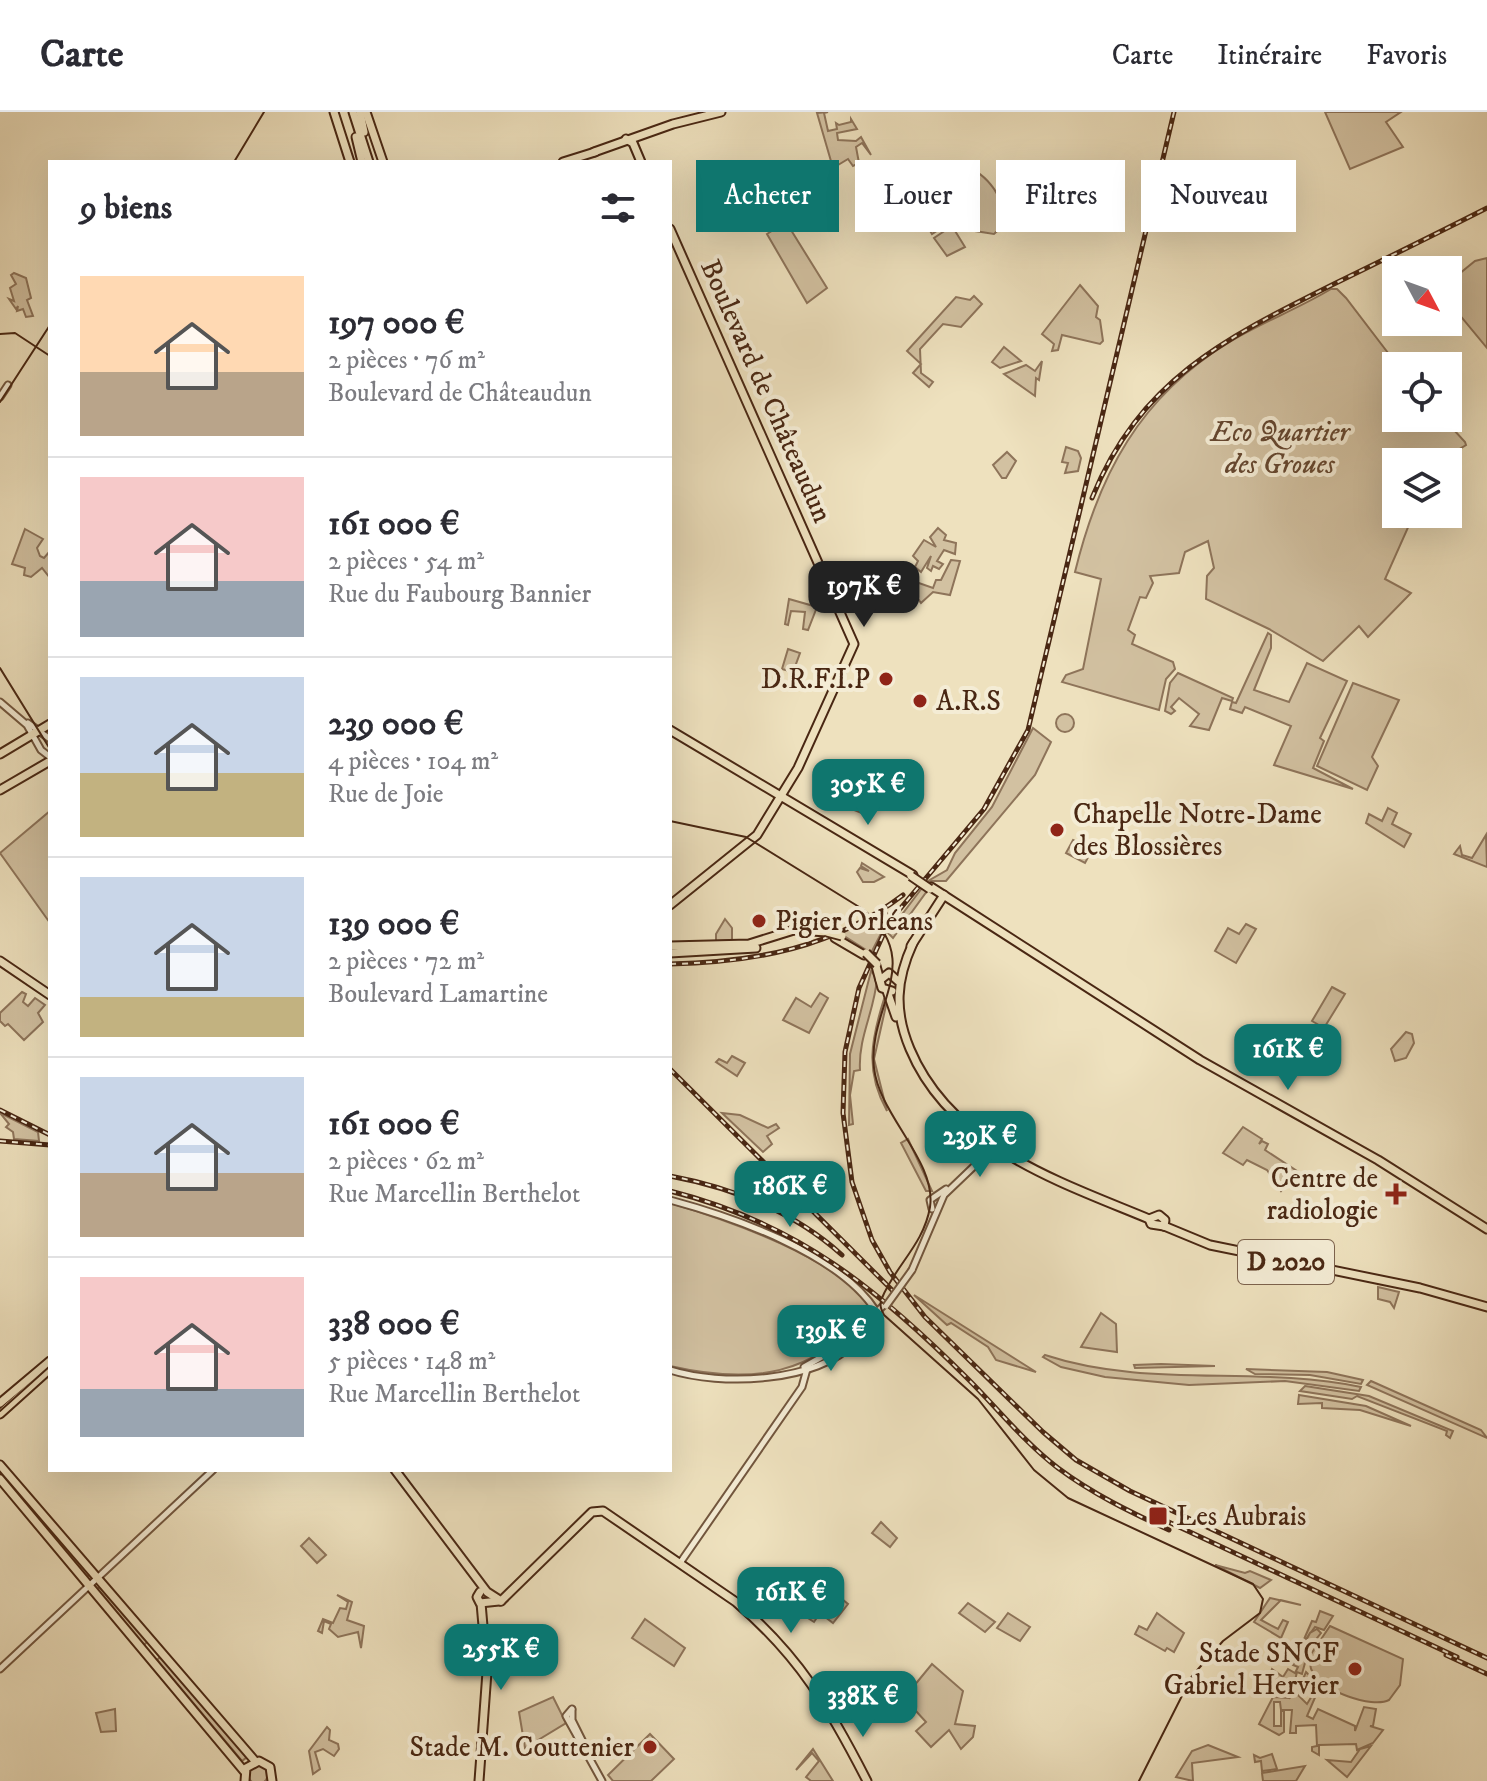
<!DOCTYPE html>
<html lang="fr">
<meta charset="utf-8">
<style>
body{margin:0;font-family:"IM FELL DW Pica",serif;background:#f2f2f3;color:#2b2b33;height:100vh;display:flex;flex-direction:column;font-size:30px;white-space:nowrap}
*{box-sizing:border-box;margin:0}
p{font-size:26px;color:#7c7c81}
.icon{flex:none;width:44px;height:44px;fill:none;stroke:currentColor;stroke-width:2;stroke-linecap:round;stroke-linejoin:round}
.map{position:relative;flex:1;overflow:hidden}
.details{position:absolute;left:48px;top:48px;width:624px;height:1312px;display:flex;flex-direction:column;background:#fff;border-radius:0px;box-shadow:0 8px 32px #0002}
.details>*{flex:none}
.guide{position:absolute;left:696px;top:48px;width:670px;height:72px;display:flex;gap:16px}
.needle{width:52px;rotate:131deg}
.controls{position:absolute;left:1382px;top:144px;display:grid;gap:16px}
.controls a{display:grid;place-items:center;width:80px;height:80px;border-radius:0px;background:#fff;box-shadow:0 8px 32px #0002;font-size:40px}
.price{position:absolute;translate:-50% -68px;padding:0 18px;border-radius:16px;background:#0f766e;color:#fff;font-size:26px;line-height:52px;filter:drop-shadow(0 2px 4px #0008)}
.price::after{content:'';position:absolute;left:50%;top:48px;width:24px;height:18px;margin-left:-12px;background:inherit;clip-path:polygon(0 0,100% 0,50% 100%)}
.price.selected{background:#222;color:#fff}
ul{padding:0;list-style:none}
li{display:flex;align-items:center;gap:24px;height:200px;padding:0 32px}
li+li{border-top:2px solid #e1e1e2}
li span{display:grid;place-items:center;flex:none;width:224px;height:160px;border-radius:0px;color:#555}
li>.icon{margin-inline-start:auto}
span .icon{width:96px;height:96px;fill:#fffc;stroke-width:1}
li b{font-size:34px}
h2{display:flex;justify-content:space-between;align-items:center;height:96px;padding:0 32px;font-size:34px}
.chip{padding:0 28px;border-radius:0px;background:#fff;box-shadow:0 8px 32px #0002;font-size:28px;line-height:72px}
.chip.selected{background:#0f766e;color:#fff}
header{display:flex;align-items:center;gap:48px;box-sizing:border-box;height:112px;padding:0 40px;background:#fff;border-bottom:2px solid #e1e1e2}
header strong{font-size:38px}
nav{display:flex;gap:44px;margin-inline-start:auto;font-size:28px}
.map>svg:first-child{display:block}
.green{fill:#d2c1a1;stroke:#8e745a;stroke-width:2}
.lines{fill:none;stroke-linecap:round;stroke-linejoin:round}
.minor-casing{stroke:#72563e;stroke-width:9}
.major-casing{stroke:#492713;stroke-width:11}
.minor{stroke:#f4ecd5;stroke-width:5}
.major{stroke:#eee1be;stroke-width:7}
.tram{stroke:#492713;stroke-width:2}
.rail-casing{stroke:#492713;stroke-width:5}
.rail{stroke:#f4ecd5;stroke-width:2;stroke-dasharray:6;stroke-linecap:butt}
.minor-bridge-casing{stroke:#72563e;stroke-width:9;stroke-linecap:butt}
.major-bridge-casing{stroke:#492713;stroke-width:11;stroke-linecap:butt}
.minor-bridge{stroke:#f4ecd5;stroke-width:5}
.major-bridge{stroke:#eee1be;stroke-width:7}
.poi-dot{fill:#8f2418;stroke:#f4ecd5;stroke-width:3}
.labels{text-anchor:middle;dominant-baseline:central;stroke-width:8;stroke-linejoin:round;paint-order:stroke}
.shield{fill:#f4ecd5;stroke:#7c624d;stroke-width:2}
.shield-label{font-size:26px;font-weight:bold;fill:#492713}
.street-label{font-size:28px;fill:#492713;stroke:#f4ecd5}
.park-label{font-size:28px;font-style:italic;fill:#64462f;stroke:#f4ecd5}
.poi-label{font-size:28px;fill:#492713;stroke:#f4ecd5;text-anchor:end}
</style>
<header>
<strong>Carte</strong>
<nav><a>Carte</a><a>Itinéraire</a><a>Favoris</a></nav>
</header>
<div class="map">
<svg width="1487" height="1669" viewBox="0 0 1487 1669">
<rect width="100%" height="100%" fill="#eee1be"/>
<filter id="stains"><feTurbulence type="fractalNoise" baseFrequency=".0025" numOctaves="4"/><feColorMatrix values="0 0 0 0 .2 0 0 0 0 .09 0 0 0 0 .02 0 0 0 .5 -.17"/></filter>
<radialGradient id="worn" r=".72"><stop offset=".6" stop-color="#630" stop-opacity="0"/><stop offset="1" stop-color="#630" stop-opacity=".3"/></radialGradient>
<g class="green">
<path d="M828,0L824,1L828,19L837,17L836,11L839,13L851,10V7L857,17L837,21L838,28L856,29L861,25L871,43L862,31L856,35L859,51L853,54L848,47L833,56L817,1Z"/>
<path d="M1325,0H1401L1386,10L1403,35L1350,57Z"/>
<path d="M763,56L770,74L762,79L757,76L759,58L756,76L745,82L729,76L744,84L746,89L738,94L730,82L721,86L716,77Z"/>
<path d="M965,56C985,57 1009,92 1005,112L994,122L975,119L950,82V67Z"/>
<path d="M934,90L950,110L932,122L920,102Z"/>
<path d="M786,110L827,176L807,191L767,122Z"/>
<path d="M952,114L965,135L947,144L934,126Z"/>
<path d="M1487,146V236L1448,189V171L1475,149Z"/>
<path d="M14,161L26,166L31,186L27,188L33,204L26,205L23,197L17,199L18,194L16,197L9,187L14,189L10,176L16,172L11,163Z"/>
<path d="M1080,173L1098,194L1096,205L1100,208L1103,229L1100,232L1062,223L1058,238L1052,239L1054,232L1042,222Z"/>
<path d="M1331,177H1337L1346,186L1398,254L1396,306H1443L1465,330L1466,333L1438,350H1396V402H1414L1385,467L1411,481L1368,525L1359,514L1323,549L1269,517L1206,487L1207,464L1214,456L1208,429L1185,440L1179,461L1150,464L1153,471L1146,486L1140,485L1128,518L1135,523L1132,532L1173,550L1175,557L1166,567L1159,598L1062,570L1066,563L1083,557L1101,467L1075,460C1099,362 1140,285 1228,231C1260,211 1298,197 1331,177Z"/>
<path d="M974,184L982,192L961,215L943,212L920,237L921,261L933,270L929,275L913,261L921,252L907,239L956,185L970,188Z"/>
<path d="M1004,235L1021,249L1000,256L992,250Z"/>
<path d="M1042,249L1039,268L1036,266L1035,284L1004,262L1026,253L1035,259Z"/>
<path d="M1066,335L1078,339L1081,346L1078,359L1065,361L1068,351L1062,350Z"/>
<path d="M1007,340L1016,349L1006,366H1002L993,353Z"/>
<path d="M938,416L946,423L944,428L956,431L955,442L944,438L937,449L943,452L939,457L933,454L931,459L927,456L931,444L921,460L915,455L918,449L913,444L924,428L936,435L930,425Z"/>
<path d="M25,417L43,427L37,436L40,444L44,446L50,439V466L42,456L31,465L24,463L25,456L12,452Z"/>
<path d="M951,448L960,449L950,483L933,480L921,491L912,478L916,470L933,476L936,468H941Z"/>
<path d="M789,487L817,495L808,518L803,517L805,500L791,499L788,513L785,512Z"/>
<path d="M1268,521L1271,523V536L1254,578L1289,590L1307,551L1347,569L1320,626L1324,629L1313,656L1353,677L1274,653L1291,614L1245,595L1242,601L1230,597L1232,590L1236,591Z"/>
<path d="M788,537L800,541L793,560L782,557Z"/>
<path d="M1178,561L1233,586L1232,589L1222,586L1209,618L1190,614L1199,602L1179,586L1171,595L1175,599L1171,602L1165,599L1170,571Z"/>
<path d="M1353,571L1399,588L1372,645L1378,654L1367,678L1317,654Z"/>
<circle cx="1065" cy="611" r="9"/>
<path d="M1033,616L1051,630L1035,663L946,769H928L947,758L955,741L992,695Z"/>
<path d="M843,661L856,666L853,673L870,683L874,676L880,679L869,704L849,696L850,693L832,682Z"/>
<path d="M1388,696L1397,701L1392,712L1411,722L1404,735L1366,711L1369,702L1382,709Z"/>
<path d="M50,699V811L0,741Z"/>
<path d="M1486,723L1487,755L1454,742L1460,734L1462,743L1472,746Z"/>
<path d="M1073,728L1092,738L1085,751L1066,741Z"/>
<path d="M862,751L884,765L874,770H863L857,760L860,756L869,759L861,754Z"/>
<path d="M922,776L927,779L893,826L888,821Z"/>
<path d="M884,798L890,804L871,841L841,822Z"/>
<path d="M725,807L732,816V828L716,829V822Z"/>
<path d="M1246,812L1256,817L1236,851L1215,839L1228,816L1239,822Z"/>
<path d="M871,859L877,866C875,898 858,925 860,958L854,959L850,983L853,1012L849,1013L850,942Z"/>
<path d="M1332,875L1345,882L1324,916L1312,909Z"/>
<path d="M22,880L26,882L23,890L28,894L35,886L45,893L38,901L43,910L24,928L8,912L5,914L0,909V901Z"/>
<path d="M820,881L828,886L809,921L783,908L796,886L811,895Z"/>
<path d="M884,887L887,889L874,947L887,999C865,960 871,928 884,887Z"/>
<path d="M1406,920L1412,922L1414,931L1406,946L1395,949L1391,937Z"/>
<path d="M732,944L745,951L737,964L716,950L719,947L727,951Z"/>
<path d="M0,1001L38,1020L39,1029L14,1027L13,1020L6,1015L9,1012Z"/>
<path d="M722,1001L740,1003L768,1016L776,1012L779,1016L767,1024L772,1032L763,1040Z"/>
<path d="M1243,1015L1262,1027L1259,1032L1262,1029L1268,1032L1265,1038L1297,1059L1281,1079L1267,1058L1247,1048L1243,1053L1223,1041Z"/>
<path d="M908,1027L932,1079H926L901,1031Z"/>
<path d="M670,1091C724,1107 843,1147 871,1198C813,1264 753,1273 670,1254Z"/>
<path d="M1378,1175L1399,1180L1394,1196L1390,1190L1378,1187Z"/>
<path d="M914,1183L1036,1260L996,1248L988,1235L951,1211L947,1213Z"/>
<path d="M1101,1201L1116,1212L1117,1240L1081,1235Z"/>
<path d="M1045,1243C1148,1277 1256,1253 1361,1275L1359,1279L1285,1269L1189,1273L1105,1265L1061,1255L1043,1245Z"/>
<path d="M1161,1252L1215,1254L1135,1256L1134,1253Z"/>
<path d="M1246,1257L1327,1260L1363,1268L1361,1272L1310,1263L1255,1262Z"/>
<path d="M1371,1269L1481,1318L1487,1326L1367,1273Z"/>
<path d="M1305,1274L1369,1284L1453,1319L1450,1326L1446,1323L1447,1319L1357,1284L1352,1287L1300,1279Z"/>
<path d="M1299,1283L1366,1294L1411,1314L1360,1298L1322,1296V1291L1298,1292Z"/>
<path d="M41,1404L91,1461L86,1466L37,1408Z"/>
<path d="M881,1410L897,1426L890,1435L872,1421Z"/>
<path d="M309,1426L326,1443L317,1451L301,1434Z"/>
<path d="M1215,1453L1245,1461L1250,1459L1271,1468L1260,1476Z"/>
<path d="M101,1474L148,1529L144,1533L96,1478Z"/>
<path d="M832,1479L848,1492L833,1511L820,1501L814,1510L800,1501L814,1482L823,1489Z"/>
<path d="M337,1483L352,1490L347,1508L364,1514L361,1536L358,1520L338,1525L329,1517L331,1512L324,1509L322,1521L318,1519L323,1507L333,1511L340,1496L346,1497L348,1490Z"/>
<path d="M1270,1486L1301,1493L1281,1488L1261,1508L1278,1517L1283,1508L1288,1510L1281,1526L1254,1510Z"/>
<path d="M968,1491L995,1510L985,1520L959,1501Z"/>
<path d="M1320,1499L1333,1504L1324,1518L1315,1515L1301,1534L1312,1509L1316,1510Z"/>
<path d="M1008,1501L1030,1515L1020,1529L997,1516Z"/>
<path d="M1157,1501L1184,1521L1174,1540L1167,1536L1165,1539L1135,1522L1139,1514L1147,1518Z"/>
<path d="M645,1507L685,1536L674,1554L632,1526Z"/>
<path d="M1330,1514L1403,1547L1400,1573L1389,1588C1372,1597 1321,1578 1313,1561C1309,1555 1310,1549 1311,1542Z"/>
<path d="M1317,1517L1321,1521L1309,1536L1302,1562L1297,1560L1291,1585L1296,1581L1307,1592L1318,1574L1303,1567L1306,1560L1320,1574L1307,1604L1313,1607L1318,1597L1355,1614V1619L1364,1595L1376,1597L1373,1614H1370L1383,1618L1373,1631L1357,1638L1356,1632L1319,1633V1643L1312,1639V1635L1317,1634L1316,1613L1296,1614V1621H1290L1292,1598H1281L1280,1590H1274V1614H1281V1599H1284V1620L1279,1623L1259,1612L1273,1585L1290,1586L1277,1582L1282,1569L1269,1565L1272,1557L1283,1565L1288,1557L1295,1561L1298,1555L1293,1553L1310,1521Z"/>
<path d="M161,1544L247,1645L242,1649L157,1548Z"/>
<path d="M932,1552L963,1579L955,1612L975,1614L973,1625L961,1637L949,1618L931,1635L916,1619L926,1610L904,1586Z"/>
<path d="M553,1585L566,1611L525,1636L519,1600Z"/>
<path d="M115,1597L116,1619L101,1620L96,1601Z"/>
<path d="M327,1615L330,1618L329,1628L338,1632L339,1637L334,1644L323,1637L315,1640L320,1657L313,1662L309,1639Z"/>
<path d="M650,1622L674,1647L651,1669H613L608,1663Z"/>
<path d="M1208,1633L1238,1645L1192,1651L1193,1669L1176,1665L1192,1639Z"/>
<path d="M1371,1634L1347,1665L1327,1648L1351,1650L1360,1637Z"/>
<path d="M813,1637L833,1669H811L806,1665L819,1649L812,1641L796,1658Z"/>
<path d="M1272,1642L1277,1657L1262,1659L1261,1649L1255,1650L1254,1643L1260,1646Z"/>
<circle cx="258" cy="1662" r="10"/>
<path d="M1305,1654L1296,1669H1263L1262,1661Z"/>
</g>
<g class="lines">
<g class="minor-casing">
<g id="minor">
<path d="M0,285L8,273"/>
<path d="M0,590L27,613L41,638L50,645"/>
<path d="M28,611L50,627"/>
<path d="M670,1088C733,1105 839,1141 876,1199L855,1230"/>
<path d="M932,1097L930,1088L946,1077"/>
<path d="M912,1158L944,1083L990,1039L991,1032"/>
<path d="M804,1255L841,1234L884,1193"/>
<path d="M670,1258C720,1274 818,1271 855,1230"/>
<path d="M680,1451L802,1275L807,1257"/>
<path d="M0,1557L213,1358"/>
<path d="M572,1597L566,1604L602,1669"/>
<path d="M572,1598V1608L583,1630"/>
</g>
</g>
<g class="major-casing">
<g id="major">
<path d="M334,0L350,50"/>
<path d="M353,0L369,50"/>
<path d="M360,0L364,20"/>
<path d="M366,0L383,50"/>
<path d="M356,25L362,50"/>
<path d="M626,27L633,31L641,50"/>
<path d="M594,40L673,12L721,0"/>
<path d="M563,50L595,40"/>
<path d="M670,117L854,532L798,656L757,723L670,793"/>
<path d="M670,618L913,763"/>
<path d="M0,642L50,612"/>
<path d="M0,678L50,649"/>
<path d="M931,775L1200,948L1378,1048L1487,1117"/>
<path d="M835,826L864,843"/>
<path d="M913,831C896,868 894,899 910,937C951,1035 1060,1070 1149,1107L1151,1112L1164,1114"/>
<path d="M670,834L749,832L794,818L827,820"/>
<path d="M911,834L944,783"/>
<path d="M670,841L756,836"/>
<path d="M0,849L50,883"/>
<path d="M876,854L882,876L892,879"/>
<path d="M880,868L889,861L898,869"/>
<path d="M887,879L896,905"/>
<path d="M975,1023L978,1046"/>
<path d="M1149,1107L1159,1103L1165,1108L1164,1114"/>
<path d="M1164,1114L1210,1133L1420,1176L1487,1195"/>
<path d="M0,1291L50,1249"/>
<path d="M0,1302L50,1257"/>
<path d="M0,1353L255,1649"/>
<path d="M395,1358L487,1480L501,1489"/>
<path d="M0,1367L244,1659"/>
<path d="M480,1480L477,1485L480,1491L499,1489"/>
<path d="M501,1489L592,1400L603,1399L736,1490C800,1545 829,1595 867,1669"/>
<path d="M245,1669L246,1656L259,1649L270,1655L272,1669"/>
<path d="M479,1669L487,1560L481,1491"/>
</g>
</g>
<use href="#minor" class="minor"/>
<use href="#major" class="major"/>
<g class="tram">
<path d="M234,50L264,0"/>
<path d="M0,222L15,221L50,244"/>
<path d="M0,290L50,213"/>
<path d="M0,556L50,637"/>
<path d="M670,709L746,725L864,798C926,851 867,895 874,956C879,1003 937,1050 930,1095C924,1132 895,1154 882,1186C879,1193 881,1197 884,1203L978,1287L1034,1358L1068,1386L1253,1472L1263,1487L1260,1501L1223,1529L1192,1564L1139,1669"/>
<path d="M0,1299L50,1254"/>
</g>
<g class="rail-casing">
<g id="rail">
<path d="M1174,0L1028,618L984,697L889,810L859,876L845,940L843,1001L852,1070L872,1128L890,1160L925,1205L1043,1320L1076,1348L1130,1379L1487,1546"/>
<path d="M1092,386C1141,265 1230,224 1340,169C1389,145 1438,121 1487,96"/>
<path d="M670,852C756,850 833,836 903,783"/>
<path d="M670,957L894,1180"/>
<path d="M0,998L50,1023"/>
<path d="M0,1029L50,1033"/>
<path d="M670,1064C734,1076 793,1099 842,1143"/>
<path d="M670,1079C797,1111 878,1177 968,1267C998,1297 1025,1331 1058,1356C1093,1382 1130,1400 1169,1418"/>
<path d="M1160,1406L1457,1545"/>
<path d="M1446,1543L1487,1562"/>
</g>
</g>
<use href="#rail" class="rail"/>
<g class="minor-bridge-casing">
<path id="minor-bridge" d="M886,1194L912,1158"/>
</g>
<g class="major-bridge-casing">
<g id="major-bridge">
<path d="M911,764L930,777"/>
<path d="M827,820L842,824"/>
<path d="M866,841L877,852"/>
</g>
</g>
<use href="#minor-bridge" class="minor-bridge"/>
<use href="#major-bridge" class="major-bridge"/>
</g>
<g class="poi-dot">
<circle cx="886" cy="567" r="8"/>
<circle cx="920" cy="589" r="8"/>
<circle cx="1057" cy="718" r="8"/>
<circle cx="759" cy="809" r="8"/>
<path d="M1392 1070h8v8h8v8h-8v8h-8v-8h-8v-8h8z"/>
<rect x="1148" y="1394" width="20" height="20" rx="4"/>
<circle cx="1355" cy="1557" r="8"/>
<circle cx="650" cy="1635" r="8"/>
</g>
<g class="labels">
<rect class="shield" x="1238" y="1128" width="96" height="44" rx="6"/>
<g class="shield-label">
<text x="1286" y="1150">D 2020</text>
</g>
<g class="street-label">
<text transform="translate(766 279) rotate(66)">Boulevard de Châteaudun</text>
</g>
<g class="park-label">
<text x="1280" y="320">Eco Quartier<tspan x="1280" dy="32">des Groues</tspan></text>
</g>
<g class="poi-label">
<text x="870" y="567">D.R.F.I.P</text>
<text x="936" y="589" text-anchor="start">A.R.S</text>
<text x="1073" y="702" text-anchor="start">Chapelle Notre-Dame<tspan x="1073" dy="32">des Blossières</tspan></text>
<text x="775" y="809" text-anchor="start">Pigier Orléans</text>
<text x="1378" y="1066">Centre de<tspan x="1378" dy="32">radiologie</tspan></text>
<text x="1176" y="1404" text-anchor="start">Les Aubrais</text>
<text x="1339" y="1541">Stade SNCF<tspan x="1339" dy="32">Gabriel Hervier</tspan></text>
<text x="634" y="1635">Stade M. Couttenier</text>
</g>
</g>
<rect width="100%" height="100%" filter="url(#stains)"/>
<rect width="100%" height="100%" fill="url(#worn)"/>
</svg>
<div class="controls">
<a><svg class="needle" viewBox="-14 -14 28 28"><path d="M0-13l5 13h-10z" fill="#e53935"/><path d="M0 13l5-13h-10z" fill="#7c7c81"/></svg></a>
<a><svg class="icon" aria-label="locate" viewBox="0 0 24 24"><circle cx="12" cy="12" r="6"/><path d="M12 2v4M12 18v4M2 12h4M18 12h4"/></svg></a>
<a><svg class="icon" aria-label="layers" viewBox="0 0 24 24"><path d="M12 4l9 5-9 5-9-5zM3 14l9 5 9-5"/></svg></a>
</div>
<b class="price selected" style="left:864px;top:517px">197K €</b>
<b class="price" style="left:868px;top:715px">305K €</b>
<b class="price" style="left:1288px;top:980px">161K €</b>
<b class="price" style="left:980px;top:1067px">239K €</b>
<b class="price" style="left:790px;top:1117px">186K €</b>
<b class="price" style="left:831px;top:1261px">139K €</b>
<b class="price" style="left:791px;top:1523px">161K €</b>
<b class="price" style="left:501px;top:1580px">255K €</b>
<b class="price" style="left:863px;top:1627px">338K €</b>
<div class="guide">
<a class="chip selected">Acheter</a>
<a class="chip">Louer</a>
<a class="chip">Filtres</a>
<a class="chip">Nouveau</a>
</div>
<section class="details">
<h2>9 biens<svg class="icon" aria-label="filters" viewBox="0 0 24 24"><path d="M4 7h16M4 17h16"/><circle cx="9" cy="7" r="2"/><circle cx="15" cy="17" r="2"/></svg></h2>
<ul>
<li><span style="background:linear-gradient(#ffd9b3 60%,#b9a48a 0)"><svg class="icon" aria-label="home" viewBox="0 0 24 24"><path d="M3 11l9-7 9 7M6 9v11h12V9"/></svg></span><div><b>197 000 €</b><p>2 pièces · 76 m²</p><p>Boulevard de Châteaudun</p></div></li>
<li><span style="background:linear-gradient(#f6c9c9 65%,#9aa5b1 0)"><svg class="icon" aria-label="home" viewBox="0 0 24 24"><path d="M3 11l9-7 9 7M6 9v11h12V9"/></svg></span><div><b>161 000 €</b><p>2 pièces · 54 m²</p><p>Rue du Faubourg Bannier</p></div></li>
<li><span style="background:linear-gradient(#c9d6e8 60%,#c2b280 0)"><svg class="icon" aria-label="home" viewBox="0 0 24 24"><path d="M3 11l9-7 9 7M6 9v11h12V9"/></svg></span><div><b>239 000 €</b><p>4 pièces · 104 m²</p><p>Rue de Joie</p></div></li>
<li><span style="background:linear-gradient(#c9d6e8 75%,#c2b280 0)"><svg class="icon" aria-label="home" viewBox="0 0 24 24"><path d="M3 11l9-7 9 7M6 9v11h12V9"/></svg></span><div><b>139 000 €</b><p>2 pièces · 72 m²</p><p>Boulevard Lamartine</p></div></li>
<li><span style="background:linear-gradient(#c9d6e8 60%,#b9a48a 0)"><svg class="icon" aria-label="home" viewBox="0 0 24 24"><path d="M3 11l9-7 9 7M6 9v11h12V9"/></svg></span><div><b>161 000 €</b><p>2 pièces · 62 m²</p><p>Rue Marcellin Berthelot</p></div></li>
<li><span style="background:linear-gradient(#f6c9c9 70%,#9aa5b1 0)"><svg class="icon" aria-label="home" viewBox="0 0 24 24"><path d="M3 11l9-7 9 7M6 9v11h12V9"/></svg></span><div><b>338 000 €</b><p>5 pièces · 148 m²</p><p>Rue Marcellin Berthelot</p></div></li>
</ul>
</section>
</div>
